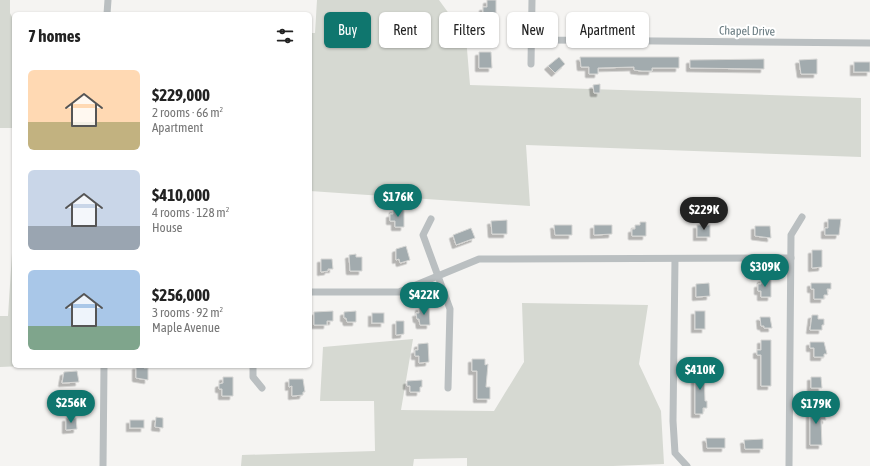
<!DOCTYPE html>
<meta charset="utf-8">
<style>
body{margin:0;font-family:"Asap Condensed",sans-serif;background:#f2f2f2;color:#222;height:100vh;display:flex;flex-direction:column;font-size:15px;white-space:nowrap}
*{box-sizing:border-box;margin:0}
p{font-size:13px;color:#767676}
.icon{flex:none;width:22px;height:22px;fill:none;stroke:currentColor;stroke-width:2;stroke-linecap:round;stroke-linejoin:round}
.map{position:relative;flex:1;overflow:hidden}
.panel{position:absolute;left:12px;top:12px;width:300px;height:356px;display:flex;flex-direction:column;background:#fff;border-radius:6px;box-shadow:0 1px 3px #0004}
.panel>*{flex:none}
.top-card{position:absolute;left:324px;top:12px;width:380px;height:36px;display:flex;gap:8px}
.price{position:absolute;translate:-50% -34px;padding:0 9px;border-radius:14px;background:#0f766e;color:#fff;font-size:13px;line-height:26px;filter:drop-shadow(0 1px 2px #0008)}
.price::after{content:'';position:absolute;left:50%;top:24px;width:12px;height:9px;margin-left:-6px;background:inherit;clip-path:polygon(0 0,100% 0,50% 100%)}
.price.on{background:#222;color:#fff}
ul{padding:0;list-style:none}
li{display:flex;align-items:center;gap:12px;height:100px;padding:0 16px}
li span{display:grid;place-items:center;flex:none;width:112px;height:80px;border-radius:6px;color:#555}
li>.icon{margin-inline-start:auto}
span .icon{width:48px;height:48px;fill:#fffc;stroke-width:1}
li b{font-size:17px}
h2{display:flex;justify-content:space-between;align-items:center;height:48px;padding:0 16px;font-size:17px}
.tag{padding:0 14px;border-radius:6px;background:#fff;box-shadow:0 1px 3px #0004;font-size:14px;line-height:36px}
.tag.on{background:#0f766e;color:#fff}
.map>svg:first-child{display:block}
.green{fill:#d6d9d2}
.building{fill:#a2abae;stroke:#d6d6d4;filter:url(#shadow)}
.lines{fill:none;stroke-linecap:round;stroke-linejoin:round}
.minor{stroke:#babfc1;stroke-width:7}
.labels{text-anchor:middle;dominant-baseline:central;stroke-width:4;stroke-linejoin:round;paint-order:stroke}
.street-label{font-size:12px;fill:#67797f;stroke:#fff}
</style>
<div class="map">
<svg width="870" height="466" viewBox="0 0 870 466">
<defs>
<filter id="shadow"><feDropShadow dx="-3.5" dy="3.5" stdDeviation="0" flood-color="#0004"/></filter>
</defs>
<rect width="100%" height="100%" fill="#f5f4f2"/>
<g class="green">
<path d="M0,0H10V13L14,21V128H0Z"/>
<path d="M317,0H439L466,37L470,85L861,98V157L526,145L530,206L310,191V33H315Z"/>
<path d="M14,222V366H24L0,367V316H8Z"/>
<path d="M522,303L648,305L639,364L661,411L664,464L613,466H467V458L414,459L413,466H241L242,455L375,451L374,401H320L323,347L413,339L401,410L494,411L524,362Z"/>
</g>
<g class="building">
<path d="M487,0H496V17H487V14H483V7H487Z"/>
<path d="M479,52H491L492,68H479Z"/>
<path d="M559,57L565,64L555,73L548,66Z"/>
<path d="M580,57H679V68H652V71H642L634,70V67L598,68V74H589V67H581Z"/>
<path d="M764,59V69L690,68V60Z"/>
<path d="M817,59V74H801L799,60Z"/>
<rect x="854" y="62" width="16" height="10"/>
<path d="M600,84V93H594L593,85Z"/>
<path d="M393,209H404V227H395V221H390V214H393Z"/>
<path d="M828,219H841L839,235H825V228H828Z"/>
<path d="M507,220V234H492L491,221Z"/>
<path d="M640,222H646V236H632V229H635V225H640Z"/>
<path d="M554,225H572V235H555Z"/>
<path d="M594,225H612V234L594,235Z"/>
<rect x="697" y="225" width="13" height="12"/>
<path d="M755,226H770L771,238L755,236Z"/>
<path d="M471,228L475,238L456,245L453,235Z"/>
<path d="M406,246L410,260L400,263L399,259L396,260V249Z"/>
<path d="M812,250H822V267L812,268Z"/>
<path d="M356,254V257H362V271H350L349,255Z"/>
<path d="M321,259H332L333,269H328V271L321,272Z"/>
<path d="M771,278V297H761V291H758V284H761V279Z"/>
<path d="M709,283L710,296L696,297V284Z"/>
<path d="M811,283H831V289H827L828,295H824V299H814V289H811Z"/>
<path d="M419,307H429L430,325H420L419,319H417L416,313H419Z"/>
<path d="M333,311V321H327V325H314V312Z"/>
<path d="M356,311V322H347L346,318H344V312Z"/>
<rect x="695" y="311" width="10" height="18"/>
<rect x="372" y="313" width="12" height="10"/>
<path d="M812,315H818V319H824V325H822V330H810Z"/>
<path d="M760,317H770L772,328H764V326H761Z"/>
<path d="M396,321H404V334L396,335Z"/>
<path d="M761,340H771V386H761V355H757V350H761Z"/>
<path d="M810,342H824L827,354H824V357H814V348H810Z"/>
<path d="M428,343L429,362L419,363V356H415V350H418V344Z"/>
<path d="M472,359H485V365L488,364L486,387H490V399H477V371H472Z"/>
<path d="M136,366H144V368H148V380L136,378Z"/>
<path d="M695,368H704L705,401H707V408H703V414H695Z"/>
<path d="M77,371L79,382L62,383L64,372Z"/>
<path d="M223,377H233V396H222V389H219V384L223,383Z"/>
<path d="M811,377H821L822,388H811Z"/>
<path d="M289,379H303L305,392H303V395L292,396V386L289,387Z"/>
<path d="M422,380V387H420V392H410V386H407V381Z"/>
<path d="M810,404H820L821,414L825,413L826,420H821L822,445H810Z"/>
<path d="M156,417L163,418V428L155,427Z"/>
<path d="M66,418H76L77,429L66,430Z"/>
<rect x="130" y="420" width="14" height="8"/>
<path d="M706,438H725V448H707Z"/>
<path d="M763,439V449H745L744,440Z"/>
</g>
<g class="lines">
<g class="minor">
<path d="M107,14L108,0"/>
<path d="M532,29L539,36L550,40L870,43"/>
<path d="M531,64L532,0"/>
<path d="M431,219L423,235L450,309L448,388"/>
<path d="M675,259L673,421L675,453L687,466"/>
<path d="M310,292H399L479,259L791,258"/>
<path d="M253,366V377L262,388"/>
<path d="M103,466L104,366"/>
<path d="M789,466L791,235L802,217"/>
</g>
</g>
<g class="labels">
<g class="street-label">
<text transform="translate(747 31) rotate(1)">Chapel Drive</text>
</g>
</g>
</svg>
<b class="price" style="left:398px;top:218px">$176K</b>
<b class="price on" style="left:704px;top:231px">$229K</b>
<b class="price" style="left:765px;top:288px">$309K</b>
<b class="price" style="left:424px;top:316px">$422K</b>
<b class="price" style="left:700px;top:391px">$410K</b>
<b class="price" style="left:71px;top:424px">$256K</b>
<b class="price" style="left:816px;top:425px">$179K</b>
<div class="top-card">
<a class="tag on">Buy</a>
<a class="tag">Rent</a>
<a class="tag">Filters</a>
<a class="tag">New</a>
<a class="tag">Apartment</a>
</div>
<section class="panel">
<h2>7 homes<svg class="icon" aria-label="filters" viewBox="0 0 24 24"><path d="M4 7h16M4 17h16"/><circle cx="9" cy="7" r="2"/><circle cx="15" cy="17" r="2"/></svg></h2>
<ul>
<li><span style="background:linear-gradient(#ffd9b3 65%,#c2b280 0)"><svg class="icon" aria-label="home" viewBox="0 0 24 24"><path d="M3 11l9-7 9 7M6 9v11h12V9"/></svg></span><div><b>$229,000</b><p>2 rooms · 66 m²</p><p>Apartment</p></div></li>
<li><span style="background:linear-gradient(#c9d6e8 70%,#9aa5b1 0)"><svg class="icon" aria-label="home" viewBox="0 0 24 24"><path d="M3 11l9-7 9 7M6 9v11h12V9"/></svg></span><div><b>$410,000</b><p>4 rooms · 128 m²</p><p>House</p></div></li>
<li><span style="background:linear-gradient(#a9c7e8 70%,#7fa58c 0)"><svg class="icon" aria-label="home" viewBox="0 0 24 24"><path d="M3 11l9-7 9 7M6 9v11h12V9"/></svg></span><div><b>$256,000</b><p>3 rooms · 92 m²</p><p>Maple Avenue</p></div></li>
</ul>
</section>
</div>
